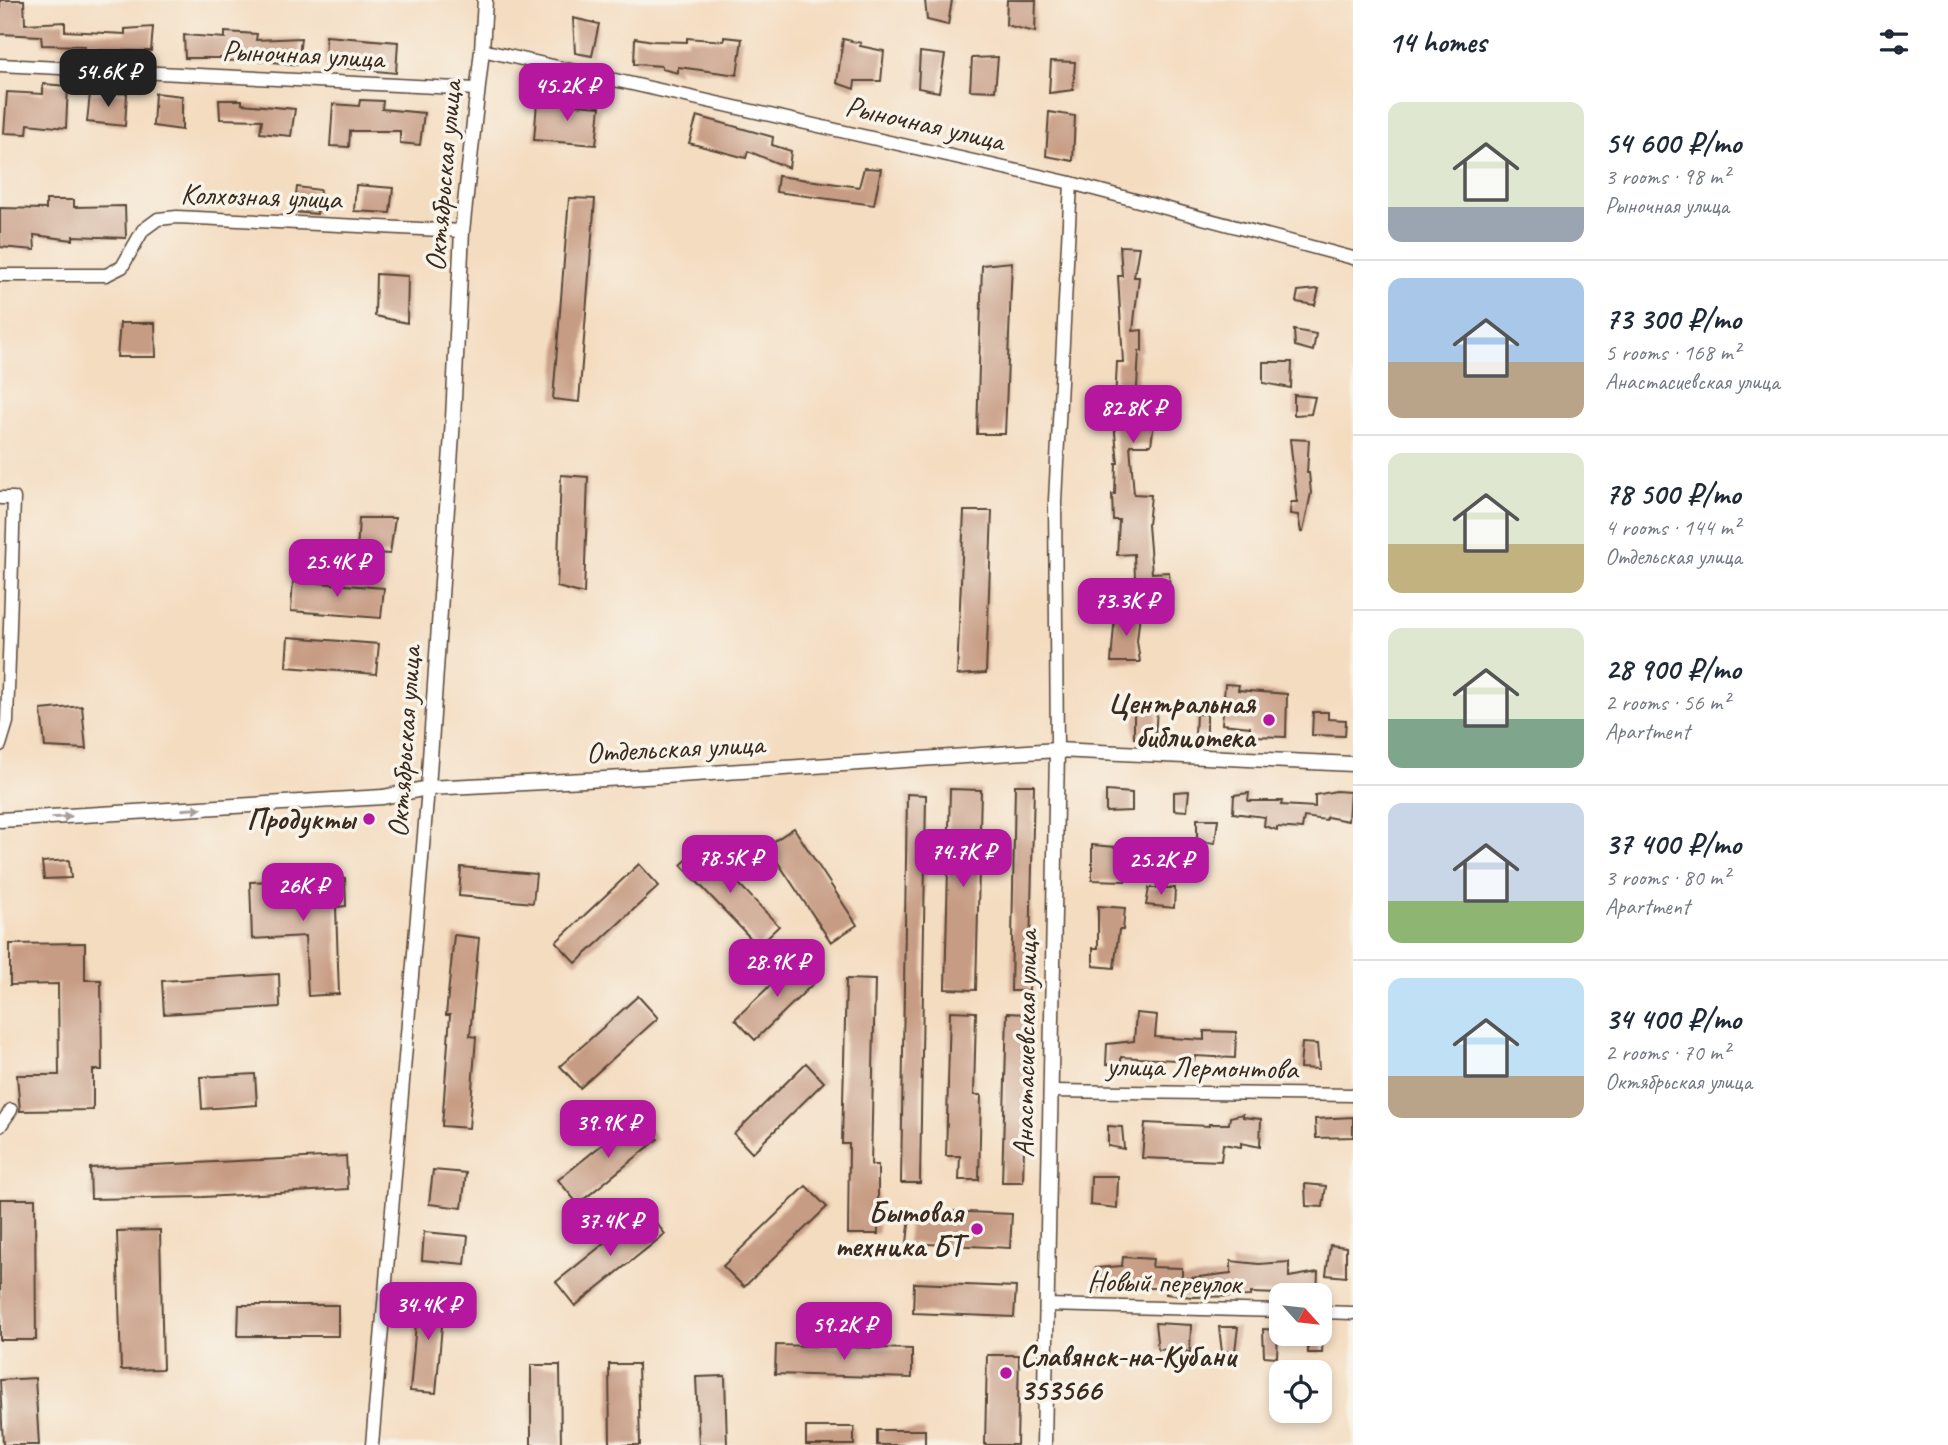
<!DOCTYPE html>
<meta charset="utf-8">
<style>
body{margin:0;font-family:Caveat,sans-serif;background:#f6f6f7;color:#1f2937;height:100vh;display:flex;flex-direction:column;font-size:26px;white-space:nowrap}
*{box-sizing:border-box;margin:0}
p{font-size:23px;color:#747a83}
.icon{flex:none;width:38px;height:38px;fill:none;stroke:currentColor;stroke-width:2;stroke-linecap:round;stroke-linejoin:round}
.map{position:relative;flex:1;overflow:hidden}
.details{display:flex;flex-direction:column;background:#fff;width:595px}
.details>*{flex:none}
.needle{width:46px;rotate:117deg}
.fabs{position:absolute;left:1269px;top:1283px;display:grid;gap:14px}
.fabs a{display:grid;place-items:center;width:63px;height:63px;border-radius:14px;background:#fff;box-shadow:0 4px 10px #0003;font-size:35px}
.price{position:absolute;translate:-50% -60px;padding:0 16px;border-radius:14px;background:#b5179e;color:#fff;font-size:23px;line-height:46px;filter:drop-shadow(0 2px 4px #0008)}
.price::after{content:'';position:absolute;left:50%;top:42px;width:21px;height:16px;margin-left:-10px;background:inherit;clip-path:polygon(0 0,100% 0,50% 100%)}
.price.selected{background:#222;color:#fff}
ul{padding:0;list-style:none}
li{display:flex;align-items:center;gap:21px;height:175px;padding:0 35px}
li+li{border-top:2px solid #e0e1e3}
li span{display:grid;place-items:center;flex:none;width:196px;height:140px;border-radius:14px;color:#555}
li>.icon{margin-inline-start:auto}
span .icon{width:84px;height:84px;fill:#fffc;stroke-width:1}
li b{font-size:30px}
h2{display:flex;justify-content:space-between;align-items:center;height:84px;padding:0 35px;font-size:30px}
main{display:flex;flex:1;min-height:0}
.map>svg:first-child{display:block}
.building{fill:#c79c84}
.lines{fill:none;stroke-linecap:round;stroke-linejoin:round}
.minor-casing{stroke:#574536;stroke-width:15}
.tertiary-casing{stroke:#574536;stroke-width:17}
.minor{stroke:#fff;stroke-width:12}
.tertiary{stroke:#fff;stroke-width:14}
.oneway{fill:#a79f9a}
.poi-dot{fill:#b5179e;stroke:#f7f3e8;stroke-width:2.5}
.labels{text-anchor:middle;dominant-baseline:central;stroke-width:7;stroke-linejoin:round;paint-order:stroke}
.street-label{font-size:30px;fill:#3b2a1e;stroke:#f7f3e8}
.poi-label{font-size:30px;font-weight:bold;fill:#3b2a1e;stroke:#f7f3e8;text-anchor:end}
</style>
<main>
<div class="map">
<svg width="1353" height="1445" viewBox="0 0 1353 1445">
<rect width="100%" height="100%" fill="#f7f3e8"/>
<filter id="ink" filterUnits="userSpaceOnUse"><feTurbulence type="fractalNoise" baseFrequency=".0143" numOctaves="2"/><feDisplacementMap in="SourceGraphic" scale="14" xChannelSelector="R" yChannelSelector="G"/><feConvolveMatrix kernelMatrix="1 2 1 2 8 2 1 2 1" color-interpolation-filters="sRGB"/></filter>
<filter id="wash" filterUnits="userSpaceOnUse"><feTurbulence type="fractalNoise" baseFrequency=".00686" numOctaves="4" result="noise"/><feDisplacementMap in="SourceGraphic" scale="28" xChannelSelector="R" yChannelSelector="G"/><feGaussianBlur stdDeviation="1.57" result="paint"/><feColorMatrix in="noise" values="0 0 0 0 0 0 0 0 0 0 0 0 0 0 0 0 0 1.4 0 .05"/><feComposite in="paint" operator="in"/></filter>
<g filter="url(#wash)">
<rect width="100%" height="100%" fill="#f4dcc0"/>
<g id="blocks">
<g class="building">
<path d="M0,0H24L25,24L65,22V31L125,34V29L153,27L151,51L85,50V46L42,45L41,36L0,34Z"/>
<path d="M925,0H952L948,25L927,20Z"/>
<path d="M1007,0H1036L1035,32L1006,25Z"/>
<path d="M573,18L599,24L592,56L575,53Z"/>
<path d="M225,32L257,34L256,40L301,38L298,65L255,60L224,61V58H185L184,35L225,38Z"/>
<path d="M326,36L398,42L396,73L325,66Z"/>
<path d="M724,37L742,39L737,75L678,67V73L662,69V66L634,64L635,38L653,41L687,42V38L724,41Z"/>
<path d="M843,39L861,43L860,46L884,51L881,81H855L854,89L837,83Z"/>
<path d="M920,52L945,55L939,92L918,88Z"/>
<path d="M998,57L995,91L970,90L972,58Z"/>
<path d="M1051,61L1075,62L1073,90L1049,93Z"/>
<path d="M43,84L68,86L66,128L28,124L27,134L4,133L7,92L43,94Z"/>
<path d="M127,93L125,126L87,122L90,94Z"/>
<path d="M155,93L182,96V130L153,126Z"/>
<path d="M219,100H242V104L295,109L291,136L260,133L262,120L220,119Z"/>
<path d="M360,100L383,101L382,109L424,113L420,145L400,143V131H350L349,147L330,146L333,104L359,106Z"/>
<path d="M537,102L600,107L596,145L534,140Z"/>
<path d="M1049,112L1075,116L1073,161L1046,156Z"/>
<path d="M697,116L773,137L772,145L791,151L789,168L748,151L746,158L689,143Z"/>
<path d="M864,168L881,169L874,205L776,192L778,176L859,187Z"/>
<path d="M356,185L393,188L390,213L354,211Z"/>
<path d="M297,187L320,190L317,214L294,212Z"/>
<path d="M569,198L595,199L579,402L553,399Z"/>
<path d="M46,200H74V207L125,206L126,238L73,236V240L34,235L35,250L0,247V208L46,209Z"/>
<path d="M1120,246L1139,247L1134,277H1139L1133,331L1142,330V351H1139L1135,423H1154L1151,445H1130L1134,494L1151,495L1148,525L1152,573L1169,572L1170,600H1136L1134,554L1117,555L1119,520H1113L1112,494H1115L1116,463H1118L1114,423L1117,362H1123L1118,276H1122Z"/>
<path d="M1012,262L1005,434H977L982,265Z"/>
<path d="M376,274L408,276L407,323L375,316Z"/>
<path d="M1319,289L1315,305L1296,302L1298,291Z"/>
<path d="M120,323H155L156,357H117Z"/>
<path d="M1294,330L1316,334L1313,351L1295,346Z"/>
<path d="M1263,362H1292L1291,388L1263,383Z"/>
<path d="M1294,395L1315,397L1311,414L1294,415Z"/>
<path d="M1290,439L1309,440L1307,473H1309L1311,493L1303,532H1301L1298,515L1290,514L1291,502H1297Z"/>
<path d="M561,475L588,477L584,594L557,587Z"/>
<path d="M964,511H992L986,673L957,675Z"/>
<path d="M359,518H395L390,554L357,552Z"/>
<path d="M293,581L384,588L381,618L291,611Z"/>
<path d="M1140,613L1137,641L1140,662H1111L1115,614Z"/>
<path d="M288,637L379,644L376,674L286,667Z"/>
<path d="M1225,684L1239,685L1238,690L1287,694L1286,737L1250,736V727L1222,724Z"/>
<path d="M82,706L86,749L45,747L41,710Z"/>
<path d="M1134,707L1157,708L1155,739L1134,738Z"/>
<path d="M1313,712H1328V719L1346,720L1345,736L1312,735Z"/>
<path d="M1196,714H1207V734H1195Z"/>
<path d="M1015,785H1034L1029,991H1011Z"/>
<path d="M950,789L981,790L976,990L945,989Z"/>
<path d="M1106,791L1132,793V811L1106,812Z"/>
<path d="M1189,791L1187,811L1174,810V792Z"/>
<path d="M1336,791L1350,792L1348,821L1327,817L1326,820L1304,817L1302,829L1277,827V830L1264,826L1265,817L1233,813L1234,795L1249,793L1248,801H1282L1281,805L1315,807V795Z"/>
<path d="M907,794L926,795L920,1183H901Z"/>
<path d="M1197,819H1218L1215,843L1197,841Z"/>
<path d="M794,828L857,925L831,942L767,846Z"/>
<path d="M702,845L779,926L758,946L681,865Z"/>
<path d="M1092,845L1128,848L1126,881L1092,880Z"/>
<path d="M69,860L71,878L44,879L42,862Z"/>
<path d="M639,864L659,886L576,963L556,942Z"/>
<path d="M461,867L536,874L533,903L459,896Z"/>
<path d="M345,878L346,906L336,907L339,994L308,996L305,936L252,939L250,882Z"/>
<path d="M1149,888H1175L1174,908L1146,905Z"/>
<path d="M1098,906L1125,908L1123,930H1119L1114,968L1093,966V948H1098Z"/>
<path d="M454,935L479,938L470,1036L476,1037L469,1128L442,1126L450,1015H446Z"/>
<path d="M85,943V980H101L102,1070H93V1110L20,1111L17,1075H59L58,984L10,985V944Z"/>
<path d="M800,957L819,978L755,1040L735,1019Z"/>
<path d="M279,974L280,1007L164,1014L162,981Z"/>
<path d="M846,979L875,980L871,1165H878V1234H848L849,1144H842Z"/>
<path d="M638,996L658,1018L580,1088L560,1066Z"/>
<path d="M950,1011L976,1012L974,1095H981L979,1180H959L960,1156H946Z"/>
<path d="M1007,1013L1028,1014L1023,1182H1002Z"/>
<path d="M1136,1013L1157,1015L1155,1037L1204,1040V1031L1236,1032L1235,1058L1195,1056L1194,1061L1121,1057V1065L1106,1064L1107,1044L1134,1041Z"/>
<path d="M1302,1043L1317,1044L1319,1069L1300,1068Z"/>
<path d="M806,1063L824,1082L752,1153L734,1134Z"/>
<path d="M255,1074L257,1105L202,1109L200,1077Z"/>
<path d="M1243,1114V1117L1261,1119L1260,1147L1241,1143V1147L1223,1144L1221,1161L1142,1158L1145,1123L1209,1126V1124H1229L1230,1117Z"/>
<path d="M639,1115L658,1139L578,1204L558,1180Z"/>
<path d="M1353,1117V1137L1316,1138L1315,1119Z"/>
<path d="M1108,1126L1122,1127L1124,1149L1108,1146Z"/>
<path d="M346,1156L348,1189L203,1197L91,1199L90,1168Z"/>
<path d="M433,1170L466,1173L462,1208L429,1204Z"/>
<path d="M1091,1176H1118L1117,1208L1090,1205Z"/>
<path d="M1305,1184L1326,1186L1323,1207L1306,1206Z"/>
<path d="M806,1186L827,1207L744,1287L723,1266Z"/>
<path d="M0,1199H35L36,1340H0Z"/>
<path d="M646,1210L665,1234L575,1306L556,1282Z"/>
<path d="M944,1211L1012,1214L1010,1248L907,1243L910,1216L943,1218Z"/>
<path d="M160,1230L163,1369L121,1370L117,1231Z"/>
<path d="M424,1232L468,1236L465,1264L422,1260Z"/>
<path d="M1330,1245L1346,1247V1277L1326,1275Z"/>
<path d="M1123,1257L1153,1259L1152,1267L1182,1268V1279L1231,1273V1261L1259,1264L1289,1262V1277L1318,1272L1317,1295L1251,1293V1296L1192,1297L1166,1294V1288H1114V1290L1095,1287L1096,1268L1122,1266Z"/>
<path d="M914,1283L1016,1287L1014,1317L913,1313Z"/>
<path d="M419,1290L445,1292L436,1393L410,1391Z"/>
<path d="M239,1305H338V1336H238Z"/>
<path d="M1155,1323L1191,1325L1190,1352L1173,1349L1158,1350Z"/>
<path d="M1219,1327H1238L1235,1351L1222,1352Z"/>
<path d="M1263,1329L1278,1330L1277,1357L1264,1356Z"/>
<path d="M1308,1334H1323L1322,1353H1308Z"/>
<path d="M776,1345L912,1349V1378L775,1374Z"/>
<path d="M987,1355H1019L1017,1445H985Z"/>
<path d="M609,1364H638L640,1445H610Z"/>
<path d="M531,1365H560L561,1445H531Z"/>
<path d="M725,1376L727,1445H699L696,1377Z"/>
<path d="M35,1378L39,1445H3L0,1380Z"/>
<rect x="806" y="1427" width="48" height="18"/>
<rect x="877" y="1430" width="48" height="15"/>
</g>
</g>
</g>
<g filter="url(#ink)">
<use href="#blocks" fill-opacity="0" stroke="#574536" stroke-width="2"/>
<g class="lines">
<g class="minor-casing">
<g id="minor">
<path d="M482,50L1071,183L1353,258"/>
<path d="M0,65L476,89"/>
<path d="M0,275H106L122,267L143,230L158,219L177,217L462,231"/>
<path d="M0,498H14L7,722L0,745"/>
<path d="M1057,750L1055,501L1071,183"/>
<path d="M1050,1091L1353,1095"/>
<path d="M0,1126L11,1110"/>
<path d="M1046,1305L1281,1311"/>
<path d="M1320,1312L1353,1313"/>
<path d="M372,1445L428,788"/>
</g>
</g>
<g class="tertiary-casing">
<g id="tertiary">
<path d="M428,788L453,419L462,231L482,50L485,0"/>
<path d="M0,820L383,797L428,788L665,776L1057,750L1353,764"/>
<path d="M1044,1445L1057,750"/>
</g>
</g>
<use href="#minor" class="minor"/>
<use href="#tertiary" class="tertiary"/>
</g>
<defs><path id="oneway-solid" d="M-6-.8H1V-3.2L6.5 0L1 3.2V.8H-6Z" transform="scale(1.75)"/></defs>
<g class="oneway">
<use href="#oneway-solid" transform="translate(192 809) rotate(-4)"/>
<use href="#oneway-solid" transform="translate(62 817) rotate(-4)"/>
</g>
</g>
<g class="poi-dot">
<circle cx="1269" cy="720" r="7"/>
<circle cx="369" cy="819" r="7"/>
<circle cx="977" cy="1229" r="7"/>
<circle cx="1006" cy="1373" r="7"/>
</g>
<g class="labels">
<g class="street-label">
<text transform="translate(303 54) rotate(3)">Рыночная улица</text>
<text transform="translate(925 123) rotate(13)">Рыночная улица</text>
<text transform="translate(443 176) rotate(-85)">Октябрьская улица</text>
<text transform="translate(261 196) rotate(2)">Колхозная улица</text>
<text transform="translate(404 742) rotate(-86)">Октябрьская улица</text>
<text transform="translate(675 748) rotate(-3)">Отдельская улица</text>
<text transform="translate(1025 1044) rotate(-89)">Анастасиевская улица</text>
<text transform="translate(1202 1067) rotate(1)">улица Лермонтова</text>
<text transform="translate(1164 1282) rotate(1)">Новый переулок</text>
</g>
<g class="poi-label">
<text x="1255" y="703">Центральная<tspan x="1255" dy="34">библиотека</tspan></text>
<text x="355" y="819">Продукты</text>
<text x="963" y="1212">Бытовая<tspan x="963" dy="34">техника БТ</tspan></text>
<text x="1020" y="1356" text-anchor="start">Славянск-на-Кубани<tspan x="1020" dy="34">353566</tspan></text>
</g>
</g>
</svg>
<div class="fabs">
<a><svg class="needle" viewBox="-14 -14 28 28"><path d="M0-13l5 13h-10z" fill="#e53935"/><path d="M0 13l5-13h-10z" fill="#747a83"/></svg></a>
<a><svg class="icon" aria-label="locate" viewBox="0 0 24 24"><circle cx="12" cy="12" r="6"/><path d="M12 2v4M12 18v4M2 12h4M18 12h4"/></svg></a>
</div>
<b class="price selected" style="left:108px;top:109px">54.6K ₽</b>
<b class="price" style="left:567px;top:123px">45.2K ₽</b>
<b class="price" style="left:1133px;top:445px">82.8K ₽</b>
<b class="price" style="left:337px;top:599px">25.4K ₽</b>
<b class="price" style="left:1126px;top:638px">73.3K ₽</b>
<b class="price" style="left:963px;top:889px">74.7K ₽</b>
<b class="price" style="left:730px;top:895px">78.5K ₽</b>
<b class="price" style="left:1161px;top:897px">25.2K ₽</b>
<b class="price" style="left:303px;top:923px">26K ₽</b>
<b class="price" style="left:777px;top:999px">28.9K ₽</b>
<b class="price" style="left:608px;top:1160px">39.9K ₽</b>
<b class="price" style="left:610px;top:1258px">37.4K ₽</b>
<b class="price" style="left:428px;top:1342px">34.4K ₽</b>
<b class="price" style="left:844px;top:1362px">59.2K ₽</b>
</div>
<section class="details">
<h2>14 homes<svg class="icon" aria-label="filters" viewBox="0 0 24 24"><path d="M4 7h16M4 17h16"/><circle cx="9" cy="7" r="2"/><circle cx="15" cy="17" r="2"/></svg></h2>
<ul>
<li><span style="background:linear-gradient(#dfe7d0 75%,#9aa5b1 0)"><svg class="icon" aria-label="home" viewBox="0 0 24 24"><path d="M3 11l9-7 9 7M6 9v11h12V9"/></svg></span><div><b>54 600 ₽/mo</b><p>3 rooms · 98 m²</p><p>Рыночная улица</p></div></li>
<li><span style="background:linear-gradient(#a9c7e8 60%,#b9a48a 0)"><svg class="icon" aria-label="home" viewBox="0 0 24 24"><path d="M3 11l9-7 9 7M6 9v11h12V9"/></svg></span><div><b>73 300 ₽/mo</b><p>5 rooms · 168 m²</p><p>Анастасиевская улица</p></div></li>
<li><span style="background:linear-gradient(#dfe7d0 65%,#c2b280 0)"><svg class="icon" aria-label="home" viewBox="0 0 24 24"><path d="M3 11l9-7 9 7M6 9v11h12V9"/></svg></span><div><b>78 500 ₽/mo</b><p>4 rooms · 144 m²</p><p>Отдельская улица</p></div></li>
<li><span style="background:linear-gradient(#dfe7d0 65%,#7fa58c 0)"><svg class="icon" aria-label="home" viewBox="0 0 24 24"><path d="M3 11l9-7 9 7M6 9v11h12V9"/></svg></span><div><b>28 900 ₽/mo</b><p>2 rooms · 56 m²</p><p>Apartment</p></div></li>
<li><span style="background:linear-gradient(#c9d6e8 70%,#8fb573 0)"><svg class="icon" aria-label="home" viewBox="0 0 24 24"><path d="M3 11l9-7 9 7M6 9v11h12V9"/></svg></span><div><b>37 400 ₽/mo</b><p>3 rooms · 80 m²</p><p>Apartment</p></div></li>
<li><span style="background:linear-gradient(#bfe0f5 70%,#b9a48a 0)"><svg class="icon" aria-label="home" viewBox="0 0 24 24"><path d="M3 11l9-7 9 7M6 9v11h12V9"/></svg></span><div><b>34 400 ₽/mo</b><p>2 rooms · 70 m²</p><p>Октябрьская улица</p></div></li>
</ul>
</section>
</main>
